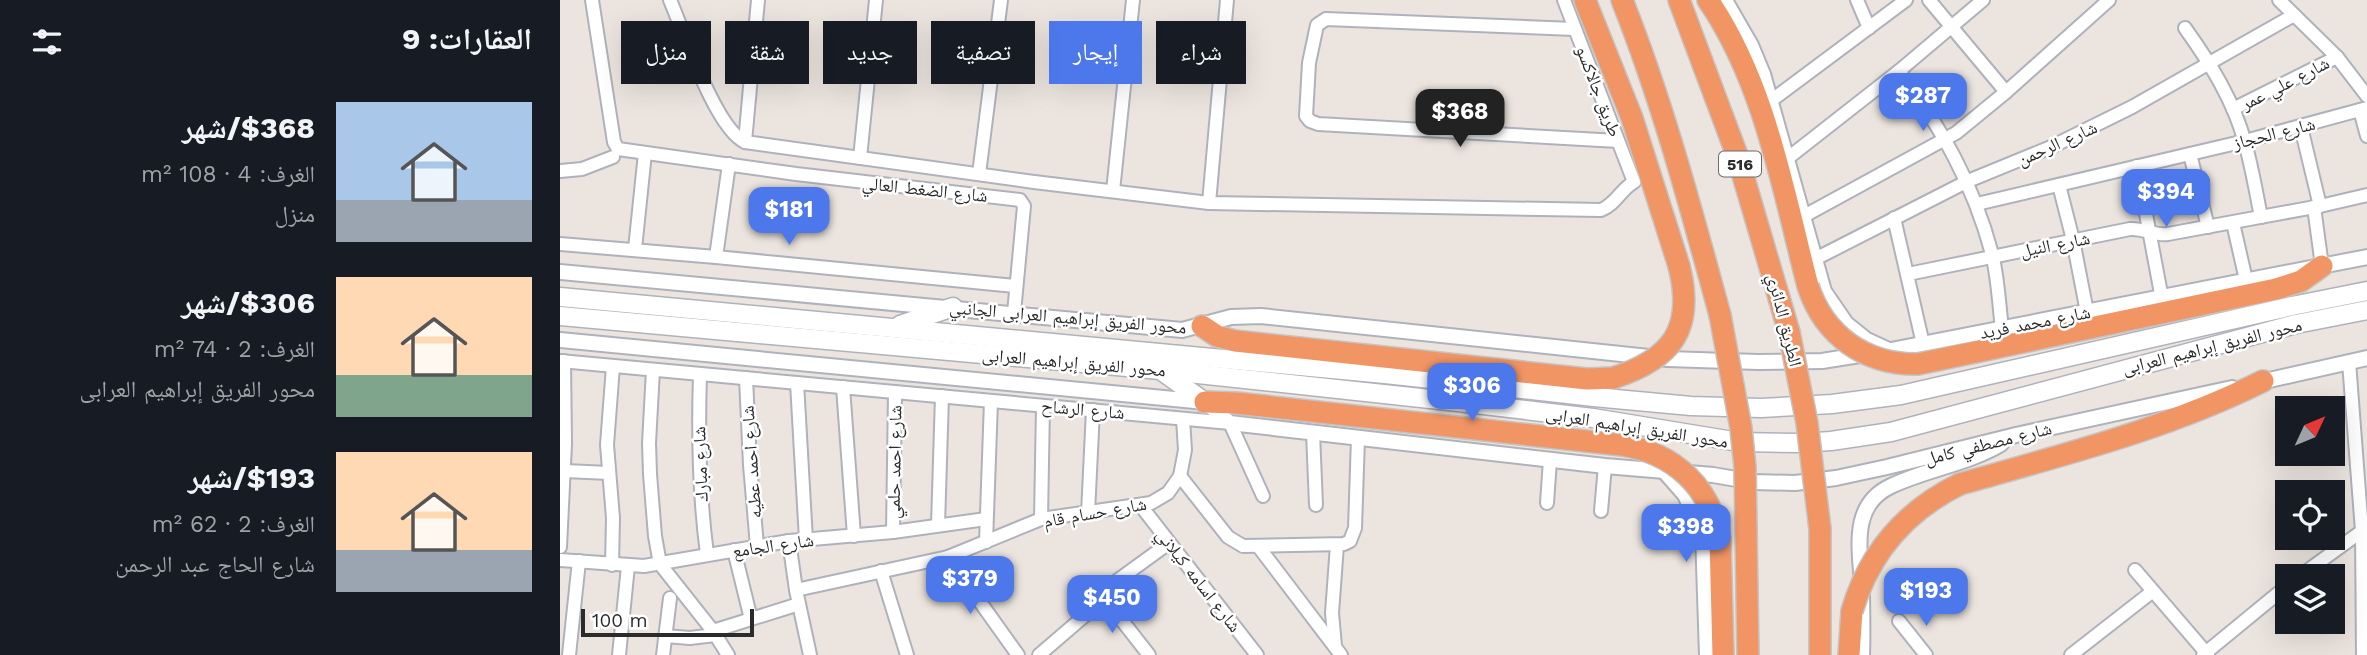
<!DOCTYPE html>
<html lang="ar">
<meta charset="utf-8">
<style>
body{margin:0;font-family:"Work Sans","Noto Naskh Arabic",sans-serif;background:#20242c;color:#f1f3f6;direction:rtl;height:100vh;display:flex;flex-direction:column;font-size:26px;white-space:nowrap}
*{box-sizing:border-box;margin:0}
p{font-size:23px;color:#9ea1a6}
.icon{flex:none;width:38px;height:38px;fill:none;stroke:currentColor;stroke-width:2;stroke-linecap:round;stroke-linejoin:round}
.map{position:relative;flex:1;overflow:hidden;direction:ltr}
.sheet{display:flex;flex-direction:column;background:#171b24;width:560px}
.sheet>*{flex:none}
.hud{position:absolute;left:21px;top:21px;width:665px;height:63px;direction:rtl;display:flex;gap:14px}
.needle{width:46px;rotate:46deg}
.tools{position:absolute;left:1715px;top:396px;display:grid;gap:14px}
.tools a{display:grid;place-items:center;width:70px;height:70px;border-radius:0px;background:#171b24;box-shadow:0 7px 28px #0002;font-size:35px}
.scale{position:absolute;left:21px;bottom:18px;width:173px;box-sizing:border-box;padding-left:7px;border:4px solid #2b2b2b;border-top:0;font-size:19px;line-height:24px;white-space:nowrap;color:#2b2b2b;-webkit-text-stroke:5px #fff;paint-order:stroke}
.price{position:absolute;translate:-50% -60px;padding:0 16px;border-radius:14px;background:#4c78ec;color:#fff;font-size:23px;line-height:46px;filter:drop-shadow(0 2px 4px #0008)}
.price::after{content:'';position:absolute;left:50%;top:42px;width:21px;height:16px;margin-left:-10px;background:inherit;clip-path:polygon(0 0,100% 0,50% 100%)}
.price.active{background:#222;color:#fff}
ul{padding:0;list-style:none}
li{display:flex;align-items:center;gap:21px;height:175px;padding:0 28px}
li span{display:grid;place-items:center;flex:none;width:196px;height:140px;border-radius:0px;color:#555}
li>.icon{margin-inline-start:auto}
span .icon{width:84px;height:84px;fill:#fffc;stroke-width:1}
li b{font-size:30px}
h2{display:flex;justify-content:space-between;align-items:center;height:84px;padding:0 28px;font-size:30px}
.pill{padding:0 24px;border-radius:0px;background:#171b24;box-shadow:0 7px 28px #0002;font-size:24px;line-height:63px}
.pill.active{background:#4c78ec;color:#fff}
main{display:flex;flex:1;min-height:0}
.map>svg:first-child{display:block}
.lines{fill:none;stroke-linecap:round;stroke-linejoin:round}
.minor-casing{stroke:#afb2bb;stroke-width:16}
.tertiary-casing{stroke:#afb2bb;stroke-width:18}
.secondary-casing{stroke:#afb2bb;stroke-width:21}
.motorway-casing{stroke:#c4c4c4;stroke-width:24}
.minor{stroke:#fff;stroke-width:12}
.tertiary{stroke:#fff;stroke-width:14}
.secondary{stroke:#fff;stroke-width:18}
.motorway{stroke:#f19565;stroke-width:21}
.motorway-bridge-casing{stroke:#c4c4c4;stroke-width:24;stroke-linecap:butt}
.motorway-bridge{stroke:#f19565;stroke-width:21}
.labels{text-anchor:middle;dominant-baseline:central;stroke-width:5;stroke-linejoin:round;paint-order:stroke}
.shield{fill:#fff;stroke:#6b6b6b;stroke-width:2}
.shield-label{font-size:16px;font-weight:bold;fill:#2b2b2b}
.street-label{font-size:18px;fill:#2b2b2b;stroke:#fff}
</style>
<main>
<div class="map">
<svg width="1807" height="655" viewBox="0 0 1807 655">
<rect width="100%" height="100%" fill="#ece5df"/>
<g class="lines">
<g class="minor-casing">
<g id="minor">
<path d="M32,0L54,142L58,149L236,174L460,200L464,206L454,313"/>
<path d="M110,0C124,32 155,128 185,142L474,182L649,203L1041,210C1056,204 1061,189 1074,182L1004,0"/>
<path d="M1166,0L1192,45L1204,74L1265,291L1287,323L1307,339L1331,350"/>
<path d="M1297,0L1309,28"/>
<path d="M1369,0L1446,92"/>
<path d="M1719,0L1777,57L1807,96"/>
<path d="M1625,28C1650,63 1674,101 1685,143C1692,167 1696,192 1701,217"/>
<path d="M1014,29L766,19L757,25L749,63L746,116L750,121L758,124L1058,141"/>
<path d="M1339,71C1382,129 1413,183 1432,254C1438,278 1439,304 1442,329"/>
<path d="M1212,100L1346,0"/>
<path d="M1673,109L1777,57"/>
<path d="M1800,110L1807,136"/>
<path d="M1741,127L1760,206"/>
<path d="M185,142L198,0"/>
<path d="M1630,154L1648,227"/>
<path d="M300,158L316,0"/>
<path d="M1228,158L1339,71L1423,0"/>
<path d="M1577,166L1602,299"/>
<path d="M0,171L22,169L53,157"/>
<path d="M419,174L441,0"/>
<path d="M1499,185L1513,240L1527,312"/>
<path d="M553,191L573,0"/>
<path d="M649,203L667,0"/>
<path d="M1417,204L1685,141L1807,108"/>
<path d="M1754,207L1762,266"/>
<path d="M1244,216L1396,133L1446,92L1549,0"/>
<path d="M1334,218L1363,344"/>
<path d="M1673,223L1686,280"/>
<path d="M0,244L156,257L455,286"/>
<path d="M75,249L85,153"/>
<path d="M156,257L169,164"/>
<path d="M1255,259L1408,181L1491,147L1572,107L1734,15"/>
<path d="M1348,274L1570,229C1584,228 1594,236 1608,234L1760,206L1807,195"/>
<path d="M0,361L670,423L703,496"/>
<path d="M1789,362L1802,531L1803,655"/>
<path d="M93,370L89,443L90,474L95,536L100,564L153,631L168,655"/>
<path d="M140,374C138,435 139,494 147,554"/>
<path d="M186,378L190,465L197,546"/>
<path d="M237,383L246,540"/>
<path d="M283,387L294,536"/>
<path d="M753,433L756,505"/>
<path d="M5,471L49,473"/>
<path d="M620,476L668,537L683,546L784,544L790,541L795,528L798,438"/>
<path d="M987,503L990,460"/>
<path d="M581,506L697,655"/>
<path d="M1041,511L1045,466"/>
<path d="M528,513L533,410"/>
<path d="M481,519L483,406"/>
<path d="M378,525L382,396"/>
<path d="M333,532L335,392"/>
<path d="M229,541L236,590L250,655"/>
<path d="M426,542L431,401"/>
<path d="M698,546L781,655"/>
<path d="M0,547L5,444L4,361"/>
<path d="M174,550L191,619"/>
<path d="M388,557L458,655"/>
<path d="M0,560L84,566L229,541L333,532L426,519"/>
<path d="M52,565L53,518L47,445L53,366"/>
<path d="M1575,570L1648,655"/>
<path d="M321,571L347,655"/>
<path d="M1740,576L1802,531"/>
<path d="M236,590L388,557L481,519L591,503L608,493L620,476L625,450L623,419"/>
<path d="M542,595L589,655"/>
<path d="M1339,621L1366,655"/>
<path d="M153,631L239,604"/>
<path d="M105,636L130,638L155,635"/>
<path d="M775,646L772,613L777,545"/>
<path d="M9,655L19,561"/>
<path d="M59,655L68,566"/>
<path d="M103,655L110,598"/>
<path d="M479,655L536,606L547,588L609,543"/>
<path d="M1511,655L1593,591"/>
<path d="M1643,655L1727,586"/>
</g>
</g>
<g class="tertiary-casing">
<g id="tertiary">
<path d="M0,272L622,330L671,317L701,316L1108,359L1198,362L1262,361L1331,350L1807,257"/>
<path d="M0,340L645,402L670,423L1045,466L1153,475L1194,482L1235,483L1276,478L1327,467L1456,435L1672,388"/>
<path d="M1696,383L1807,358"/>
<path d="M1104,471L1125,495L1143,534L1147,655"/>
<path d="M1302,655C1303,632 1302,609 1302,585C1300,549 1290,505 1331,486C1367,469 1407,464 1441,444"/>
</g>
</g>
<g class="secondary-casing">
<g id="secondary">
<path d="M0,297L825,374L1034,397L1131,406L1201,408L1272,404L1341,395L1732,306L1807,291"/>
<path d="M0,316L600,370L898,402L1033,418L1179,442L1240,443L1271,441L1331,432L1736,324L1807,310"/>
<path d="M340,325L393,307"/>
<path d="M603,372L645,402"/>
</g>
</g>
<g class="motorway-casing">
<g id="motorway">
<path d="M1025,0L1072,118L1119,266"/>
<path d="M1062,0C1103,103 1131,209 1160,315"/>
<path d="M1119,0L1177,155L1229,332"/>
<path d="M1148,0C1205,83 1223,190 1248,286"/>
<path d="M642,326L657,336L675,341L1027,379L1053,378"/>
<path d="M1358,364L1716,289L1741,281L1762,266"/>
<path d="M645,402L676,403L1062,445"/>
<path d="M1400,484C1502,455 1607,429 1703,381"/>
<path d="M1186,529L1188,655"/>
<path d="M1260,529V655"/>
<path d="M1160,540L1163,655"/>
<path d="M1289,655L1292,611"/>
</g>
</g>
<use href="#minor" class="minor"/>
<use href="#tertiary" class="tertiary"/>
<use href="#secondary" class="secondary"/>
<use href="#motorway" class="motorway"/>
<g class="motorway-bridge-casing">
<g id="motorway-bridge">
<path d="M1248,286C1264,336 1306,365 1358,364"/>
<path d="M1160,315L1181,428L1185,467L1186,529"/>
<path d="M1229,332L1247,423L1260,529"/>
<path d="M1053,378C1112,359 1135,329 1119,266"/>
<path d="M1062,445C1115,453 1151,488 1160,540"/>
<path d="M1292,611C1309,553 1345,511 1400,484"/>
</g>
</g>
<use href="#motorway-bridge" class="motorway-bridge"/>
</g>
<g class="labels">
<rect class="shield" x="1159" y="151.5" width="42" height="25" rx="5"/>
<g class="shield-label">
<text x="1180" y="164">516</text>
</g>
<g class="street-label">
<text transform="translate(1725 83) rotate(-27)">شارع علي عمر</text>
<text transform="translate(1039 91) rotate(69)">طريق جالاكسو</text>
<text transform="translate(1714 133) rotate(-14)">شارع الحجاز</text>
<text transform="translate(1497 143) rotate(-24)">شارع الرحمن</text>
<text transform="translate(365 189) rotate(6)">شارع الضغط العالي</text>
<text transform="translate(1495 244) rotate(-11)">شارع النيل</text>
<text transform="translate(508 317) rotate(5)">محور الفريق إبراهيم العرابى الجانبي</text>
<text transform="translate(1225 320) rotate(76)">الطريق الدائري</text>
<text transform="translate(1475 322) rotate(-11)">شارع محمد فريد</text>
<text transform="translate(1652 346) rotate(-14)">محور الفريق إبراهيم العرابى</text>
<text transform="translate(514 362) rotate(5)">محور الفريق إبراهيم العرابى</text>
<text transform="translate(523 409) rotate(5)">شارع الرشاح</text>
<text transform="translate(1077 427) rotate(9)">محور الفريق إبراهيم العرابى</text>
<text transform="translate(1428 443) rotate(-14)">شارع مصطفي كامل</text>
<text transform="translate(191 462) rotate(-94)">شارع احمد عطيه</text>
<text transform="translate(334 462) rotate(-89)">شارع احمد حلمي</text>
<text transform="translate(140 464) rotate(-92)">شارع مبارك</text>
<text transform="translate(535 512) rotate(-10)">شارع حسام قام</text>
<text transform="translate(213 545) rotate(-8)">شارع الجامع</text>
<text transform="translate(639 580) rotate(52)">شارع اسامه كيلاني</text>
</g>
</g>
</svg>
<div class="tools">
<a><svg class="needle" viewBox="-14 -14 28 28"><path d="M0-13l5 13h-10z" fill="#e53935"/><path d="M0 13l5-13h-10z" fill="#9ea1a6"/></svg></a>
<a><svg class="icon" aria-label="locate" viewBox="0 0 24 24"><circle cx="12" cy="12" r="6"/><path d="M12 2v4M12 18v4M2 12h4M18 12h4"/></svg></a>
<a><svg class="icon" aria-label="layers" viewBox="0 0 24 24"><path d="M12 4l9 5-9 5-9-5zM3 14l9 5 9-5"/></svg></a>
</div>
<div class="scale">100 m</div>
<b class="price" style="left:1363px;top:133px">$287</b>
<b class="price active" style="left:900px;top:149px">$368</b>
<b class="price" style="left:1606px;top:229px">$394</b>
<b class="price" style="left:229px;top:247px">$181</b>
<b class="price" style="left:912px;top:423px">$306</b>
<b class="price" style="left:1126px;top:564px">$398</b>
<b class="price" style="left:410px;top:616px">$379</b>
<b class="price" style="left:1366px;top:628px">$193</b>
<b class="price" style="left:552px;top:635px">$450</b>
<div class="hud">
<a class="pill">شراء</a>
<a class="pill active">إيجار</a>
<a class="pill">تصفية</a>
<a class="pill">جديد</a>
<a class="pill">شقة</a>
<a class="pill">منزل</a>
</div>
</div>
<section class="sheet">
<h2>العقارات: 9<svg class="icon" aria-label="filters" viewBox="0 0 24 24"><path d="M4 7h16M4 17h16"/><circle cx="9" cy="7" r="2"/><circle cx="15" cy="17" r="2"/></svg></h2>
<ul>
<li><span style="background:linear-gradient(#a9c7e8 70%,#9aa5b1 0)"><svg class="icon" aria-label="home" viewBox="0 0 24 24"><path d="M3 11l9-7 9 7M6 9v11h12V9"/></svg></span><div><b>$368/شهر</b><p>الغرف: 4 · 108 m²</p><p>منزل</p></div></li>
<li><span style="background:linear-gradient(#ffd9b3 70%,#7fa58c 0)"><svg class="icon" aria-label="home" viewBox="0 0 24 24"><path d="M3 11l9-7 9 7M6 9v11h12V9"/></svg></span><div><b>$306/شهر</b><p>الغرف: 2 · 74 m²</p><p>محور الفريق إبراهيم العرابى</p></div></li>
<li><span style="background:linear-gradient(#ffd9b3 70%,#9aa5b1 0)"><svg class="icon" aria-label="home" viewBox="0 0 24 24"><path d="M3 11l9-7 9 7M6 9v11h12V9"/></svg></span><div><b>$193/شهر</b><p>الغرف: 2 · 62 m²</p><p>شارع الحاج عبد الرحمن</p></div></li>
</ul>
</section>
</main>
